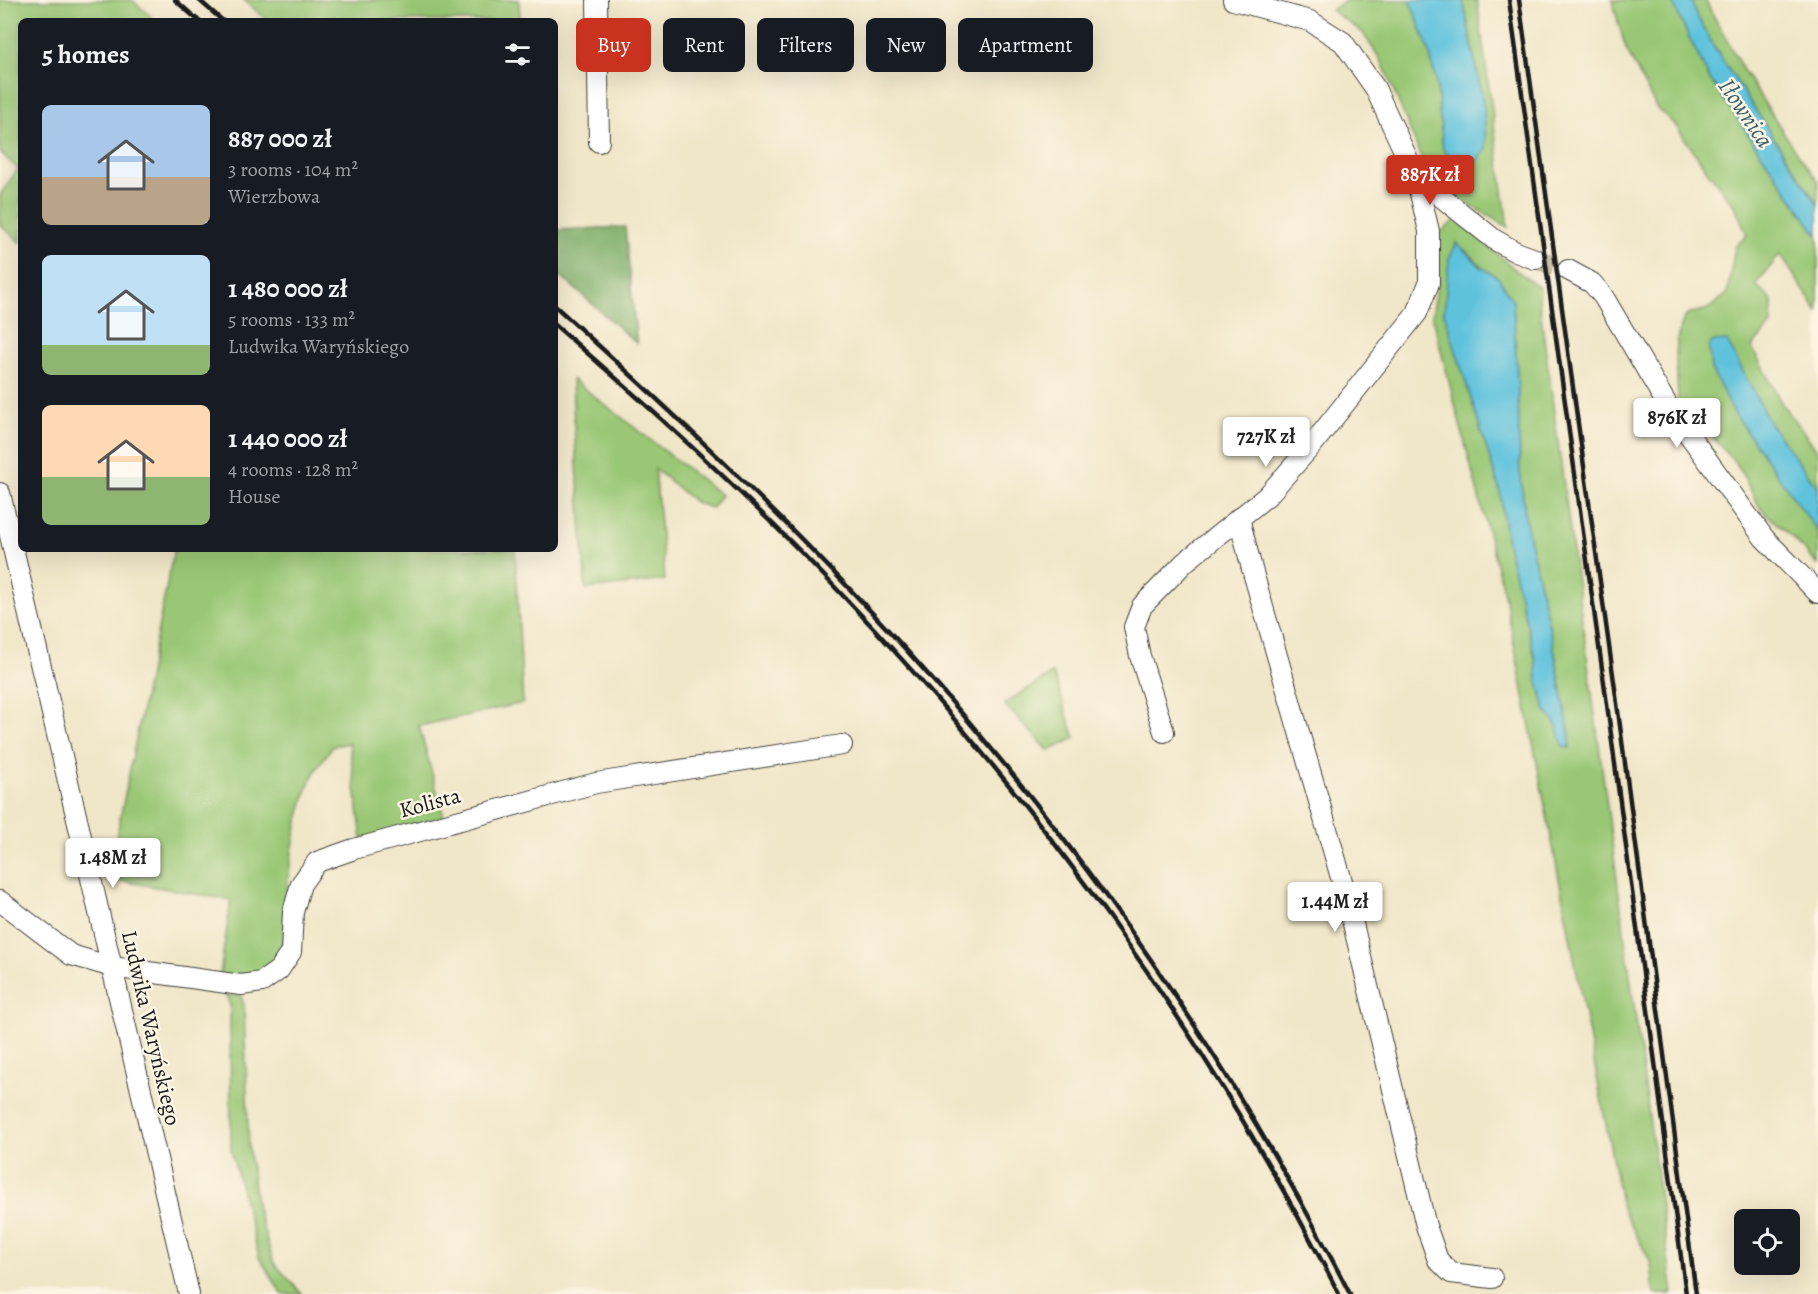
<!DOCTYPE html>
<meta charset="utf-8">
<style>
body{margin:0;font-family:Alegreya,serif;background:#242831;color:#f1f3f6;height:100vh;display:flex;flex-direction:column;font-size:22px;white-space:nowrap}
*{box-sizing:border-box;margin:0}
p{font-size:20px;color:#9ea1a6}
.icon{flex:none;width:33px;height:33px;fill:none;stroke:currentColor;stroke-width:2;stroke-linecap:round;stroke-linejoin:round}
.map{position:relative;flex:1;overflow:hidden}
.panel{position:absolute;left:18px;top:18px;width:540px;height:534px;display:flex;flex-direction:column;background:#171b24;border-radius:9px;box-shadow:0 6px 24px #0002}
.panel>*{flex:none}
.hud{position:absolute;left:576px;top:18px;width:570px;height:54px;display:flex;gap:12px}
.fabs{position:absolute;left:1734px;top:1209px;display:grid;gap:12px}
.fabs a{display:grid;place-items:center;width:66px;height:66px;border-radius:9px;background:#171b24;box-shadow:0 6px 24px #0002;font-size:30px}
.price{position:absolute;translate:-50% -51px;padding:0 14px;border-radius:6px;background:#fff;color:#222;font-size:20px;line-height:39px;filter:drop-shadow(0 2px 3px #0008)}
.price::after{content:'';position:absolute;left:50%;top:36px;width:18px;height:14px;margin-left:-9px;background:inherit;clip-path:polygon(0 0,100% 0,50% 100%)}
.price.selected{background:#c8321e;color:#fff}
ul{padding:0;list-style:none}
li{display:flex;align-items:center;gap:18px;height:150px;padding:0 24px}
li span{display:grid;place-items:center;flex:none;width:168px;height:120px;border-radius:9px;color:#555}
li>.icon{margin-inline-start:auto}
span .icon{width:72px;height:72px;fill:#fffc;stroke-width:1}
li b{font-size:26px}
h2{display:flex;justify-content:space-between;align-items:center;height:72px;padding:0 24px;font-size:26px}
.pill{padding:0 21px;border-radius:9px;background:#171b24;box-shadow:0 6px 24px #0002;font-size:21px;line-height:54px}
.pill.selected{background:#c8321e;color:#fff}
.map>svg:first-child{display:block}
.green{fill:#99c775;stroke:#5a7248;stroke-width:1.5;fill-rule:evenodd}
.forest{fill:#7aac66;stroke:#4b6441;stroke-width:1.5}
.water{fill:#5fc2dd;stroke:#3e6f7c;stroke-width:1.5}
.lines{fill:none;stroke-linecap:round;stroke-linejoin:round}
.minor-tunnel{stroke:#c6bea6;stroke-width:20;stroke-dasharray:20 10;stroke-linecap:butt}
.minor-casing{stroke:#3c3a36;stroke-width:22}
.minor{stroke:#fff;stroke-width:20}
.rail{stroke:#1c1c1c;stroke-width:4.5}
.labels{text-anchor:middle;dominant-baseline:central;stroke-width:5;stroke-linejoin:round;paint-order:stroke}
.street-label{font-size:22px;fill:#1c1c1c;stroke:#fcf5e5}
.water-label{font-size:24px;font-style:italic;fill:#375e69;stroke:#fcf5e5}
</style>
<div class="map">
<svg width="1818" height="1294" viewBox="0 0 1818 1294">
<rect width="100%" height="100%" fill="#fcf5e5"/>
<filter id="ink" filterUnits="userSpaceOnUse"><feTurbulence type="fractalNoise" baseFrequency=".0167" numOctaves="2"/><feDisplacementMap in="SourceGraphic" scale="12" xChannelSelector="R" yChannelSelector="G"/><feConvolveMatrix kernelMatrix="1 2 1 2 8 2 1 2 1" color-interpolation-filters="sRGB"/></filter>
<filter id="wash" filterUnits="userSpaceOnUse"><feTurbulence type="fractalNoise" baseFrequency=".008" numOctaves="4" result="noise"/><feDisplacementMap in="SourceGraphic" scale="24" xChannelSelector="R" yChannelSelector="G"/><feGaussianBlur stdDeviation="1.35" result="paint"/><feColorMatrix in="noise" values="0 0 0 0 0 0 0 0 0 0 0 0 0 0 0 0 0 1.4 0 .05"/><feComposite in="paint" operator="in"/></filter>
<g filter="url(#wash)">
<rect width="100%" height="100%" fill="#f0e6c8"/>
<g class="green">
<path d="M0,0H132L156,21H21V243L0,225V195L18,169L0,152Z"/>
<path d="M244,0H519L520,21H268Z"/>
<path d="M1347,0H1410L1429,50L1437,86L1443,149L1484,107L1463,0H1477L1508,227L1432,183L1382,62L1363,33L1331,10Z"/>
<path d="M1612,0H1671L1708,76L1818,236V312L1780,254L1756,285L1772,300L1771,325L1752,347L1782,404L1818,451V565L1796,541L1760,508L1738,466L1712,436L1678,402C1678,373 1670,340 1687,314L1708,309L1727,294L1735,247L1747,235L1736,208L1708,172L1676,126L1656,107L1626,49Z"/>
<path d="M1691,0H1705L1743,70L1797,153L1818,181V205L1715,49L1695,12Z"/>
<path d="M1457,219L1516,270L1540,288L1539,301L1673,1294H1654L1651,1263L1622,1208L1506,602L1432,316L1438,282L1436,236ZM1456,243L1473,257L1513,301L1518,392L1520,471L1526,523L1553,644L1570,736V748L1563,746L1557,726L1545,708L1537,678L1535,657L1507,544L1500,491L1444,313Z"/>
<path d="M572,379L721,495L712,508L696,503L655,469L665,580L586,589L574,427Z"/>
<path d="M174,549H515L523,703L419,726L444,817L362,839L349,743L333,746C325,757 315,769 310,781C298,812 292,847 288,881C285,906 291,940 275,962C262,980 239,978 220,974L231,900L117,880L111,864Z"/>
<path d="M1053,673L1075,738L1049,751L1004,704Z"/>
<path d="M241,995L244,1006L249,1151L257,1209L274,1263L302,1294H282L259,1257L231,1150L230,1005L226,996Z"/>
</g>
<path class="forest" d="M625,227L637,344L555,271V230Z"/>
<g class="water">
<path d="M1410,0H1463L1484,107L1486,150L1463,178L1443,149L1437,86L1429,50Z"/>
<path d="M1671,0H1691L1695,12L1715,49L1818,205V236L1708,76Z"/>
<path d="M1457,243L1481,267L1498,277L1513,301L1518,391L1520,471L1526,523L1553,644L1570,736V748L1563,746L1557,726L1545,709L1537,678L1535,657L1507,544L1500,491L1444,313L1449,259Z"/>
<path d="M1727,341L1771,425L1818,488V532L1737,418L1711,369L1709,348L1712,342Z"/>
</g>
</g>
<g filter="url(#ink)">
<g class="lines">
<path class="minor-tunnel" d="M1535,259L1568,270"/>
<g class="minor-casing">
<g id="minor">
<path d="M597,0L599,142"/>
<path d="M1233,0L1310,21L1343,42L1375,88L1416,177L1495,240L1516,252L1535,259"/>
<path d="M1568,270L1592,283L1603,296L1668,406L1764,538L1818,593"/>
<path d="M0,493L189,1294"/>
<path d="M1239,518L1252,569L1346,895L1426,1226L1438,1260L1451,1273L1492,1278"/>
<path d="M1164,732L1140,656L1134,627L1142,606L1185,562L1267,496L1313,444L1417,313L1429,283V231L1416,177"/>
<path d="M0,901L71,955L112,967L241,985L262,982L279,970L291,952L293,912L301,884L317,862L354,849L596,783L842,745"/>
</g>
</g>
<use href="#minor" class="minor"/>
<g class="rail">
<path d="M175,0L199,21"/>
<path d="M199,0L223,21"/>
<path d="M1509,0L1606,697L1686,1294"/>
<path d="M1519,0L1616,696L1696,1294"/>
<path d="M555,306C684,422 810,541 925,671C1092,859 1235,1070 1350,1294"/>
<path d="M555,325C650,407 744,492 831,583C1033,793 1206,1034 1339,1294"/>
</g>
</g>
</g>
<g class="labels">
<g class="street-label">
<text transform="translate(430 803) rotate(-15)">Kolista</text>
<text transform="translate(151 1028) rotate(77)">Ludwika Waryńskiego</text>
</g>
<g class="water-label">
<text transform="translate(1746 113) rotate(56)">Iłownica</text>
</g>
</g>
</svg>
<div class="fabs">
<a><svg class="icon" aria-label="locate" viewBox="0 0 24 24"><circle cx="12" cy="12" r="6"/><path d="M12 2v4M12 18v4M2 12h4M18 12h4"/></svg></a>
</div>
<b class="price selected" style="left:1430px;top:206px">887K zł</b>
<b class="price" style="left:1677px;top:449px">876K zł</b>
<b class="price" style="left:1266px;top:468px">727K zł</b>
<b class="price" style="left:113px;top:889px">1.48M zł</b>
<b class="price" style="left:1335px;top:933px">1.44M zł</b>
<div class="hud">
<a class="pill selected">Buy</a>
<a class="pill">Rent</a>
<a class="pill">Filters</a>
<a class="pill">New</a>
<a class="pill">Apartment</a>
</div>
<section class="panel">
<h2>5 homes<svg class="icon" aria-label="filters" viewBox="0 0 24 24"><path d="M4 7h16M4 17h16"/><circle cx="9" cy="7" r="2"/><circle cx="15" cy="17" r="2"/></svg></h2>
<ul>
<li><span style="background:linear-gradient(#a9c7e8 60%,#b9a48a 0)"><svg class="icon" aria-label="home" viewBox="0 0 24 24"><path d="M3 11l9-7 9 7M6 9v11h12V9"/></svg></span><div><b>887 000 zł</b><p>3 rooms · 104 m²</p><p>Wierzbowa</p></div></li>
<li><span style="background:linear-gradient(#bfe0f5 75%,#8fb573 0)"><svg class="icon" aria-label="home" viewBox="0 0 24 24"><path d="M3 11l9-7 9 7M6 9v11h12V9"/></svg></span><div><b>1 480 000 zł</b><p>5 rooms · 133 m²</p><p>Ludwika Waryńskiego</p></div></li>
<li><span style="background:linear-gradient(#ffd9b3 60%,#8fb573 0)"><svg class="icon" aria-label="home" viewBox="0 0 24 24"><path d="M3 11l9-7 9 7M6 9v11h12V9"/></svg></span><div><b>1 440 000 zł</b><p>4 rooms · 128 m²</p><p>House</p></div></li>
</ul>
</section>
</div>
